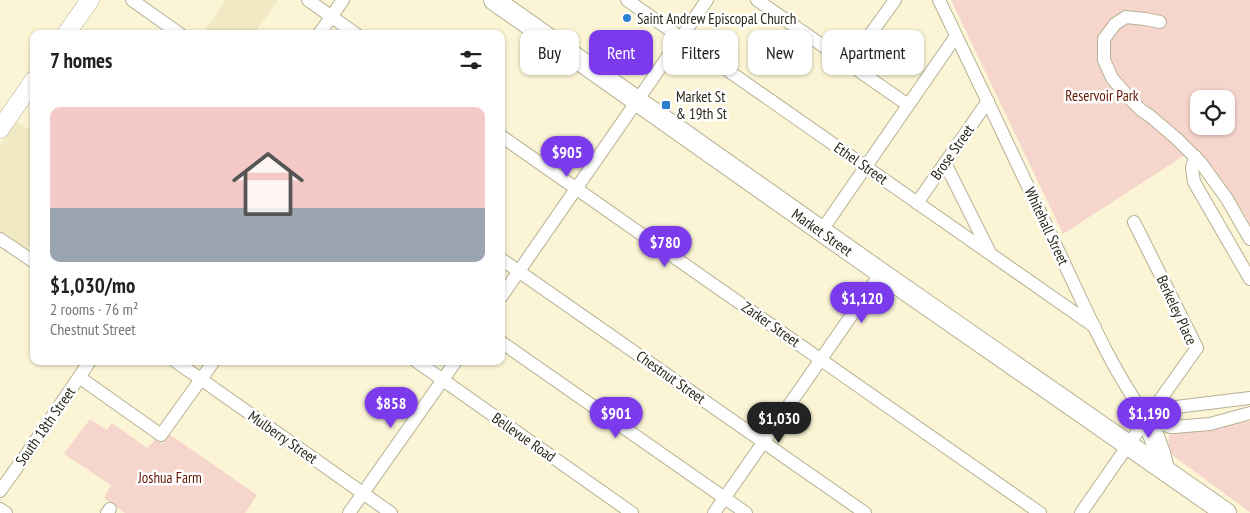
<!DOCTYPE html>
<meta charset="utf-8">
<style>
body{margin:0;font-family:"PT Sans Narrow",sans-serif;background:#f2f2f2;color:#222;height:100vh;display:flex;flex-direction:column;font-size:19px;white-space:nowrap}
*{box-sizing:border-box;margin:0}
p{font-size:16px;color:#767676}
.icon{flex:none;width:28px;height:28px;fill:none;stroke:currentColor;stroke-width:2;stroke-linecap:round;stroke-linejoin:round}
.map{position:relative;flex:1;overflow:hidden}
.side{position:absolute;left:30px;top:30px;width:475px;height:335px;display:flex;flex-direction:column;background:#fff;border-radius:10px;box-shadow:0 1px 4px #0004}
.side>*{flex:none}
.guide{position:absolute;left:520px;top:30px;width:475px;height:45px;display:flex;gap:10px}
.buttons{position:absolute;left:1190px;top:90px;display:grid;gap:10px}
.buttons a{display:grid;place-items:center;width:45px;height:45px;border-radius:10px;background:#fff;box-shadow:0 1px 4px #0004;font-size:25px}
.price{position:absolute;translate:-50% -42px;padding:0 11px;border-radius:18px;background:#7c3aed;color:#fff;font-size:16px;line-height:32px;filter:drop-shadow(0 1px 2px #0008)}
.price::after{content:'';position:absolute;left:50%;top:30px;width:15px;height:11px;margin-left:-8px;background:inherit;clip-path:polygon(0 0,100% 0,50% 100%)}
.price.selected{background:#222;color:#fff}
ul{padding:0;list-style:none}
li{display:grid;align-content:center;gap:10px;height:265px;padding:0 20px}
li span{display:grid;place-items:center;height:155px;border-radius:10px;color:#555}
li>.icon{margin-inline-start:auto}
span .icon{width:90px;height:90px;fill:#fffc;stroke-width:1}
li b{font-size:21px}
h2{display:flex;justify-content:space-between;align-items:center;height:60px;padding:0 20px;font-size:21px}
.chip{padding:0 18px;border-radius:10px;background:#fff;box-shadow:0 1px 4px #0004;font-size:18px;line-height:45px}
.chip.selected{background:#7c3aed;color:#fff}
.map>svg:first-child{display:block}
.built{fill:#f1e9c3}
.green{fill:#f6d5cc;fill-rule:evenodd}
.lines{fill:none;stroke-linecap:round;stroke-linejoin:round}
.street-casing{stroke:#b6b093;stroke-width:14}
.secondary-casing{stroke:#b6b093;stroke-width:19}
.primary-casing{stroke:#b6b093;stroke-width:22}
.street{stroke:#fff;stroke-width:12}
.secondary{stroke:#fff;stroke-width:18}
.primary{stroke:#fff;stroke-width:20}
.poi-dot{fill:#2b81cf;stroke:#fff;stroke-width:2}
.labels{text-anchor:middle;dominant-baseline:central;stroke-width:5;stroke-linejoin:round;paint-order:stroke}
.poi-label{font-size:15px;fill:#29271c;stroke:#fff;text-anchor:start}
.park-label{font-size:15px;fill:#641500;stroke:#fff}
.street-label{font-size:15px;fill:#29271c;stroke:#fff}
</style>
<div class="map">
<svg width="1250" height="513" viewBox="0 0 1250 513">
<rect width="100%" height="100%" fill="#fbf5d6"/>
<g class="built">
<path d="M226,0H278L254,34H202Z"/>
<path d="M16,121L34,133V240L27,249L0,231V145Z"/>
</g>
<g class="green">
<path d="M951,0H1250V224L1234,197L1188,153L1063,234ZM1199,99H1226V126H1199Z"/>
<path d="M90,419L107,430L112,423L147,448L156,439L163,444L169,434L257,495L245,513H125L104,498L111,485L64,454Z"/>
<path d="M1250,421V512L1168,452L1169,435Z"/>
</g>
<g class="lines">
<g class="street-casing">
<g id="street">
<path d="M132,0L180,34"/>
<path d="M308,0L356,34"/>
<path d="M627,0L1095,327"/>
<path d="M757,0L908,105"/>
<path d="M939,0C979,83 1019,167 1058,250C1085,307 1110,367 1147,418"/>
<path d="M1160,22L1145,19L1126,17L1115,24L1104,39V60L1112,78L1130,99L1141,110L1150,116L1177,139L1201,163L1227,199L1250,239"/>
<path d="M319,34L343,0"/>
<path d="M849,64L895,0"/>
<path d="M501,136L1040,513"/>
<path d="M1195,156L1192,168L1194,182L1250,279"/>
<path d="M945,163L990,253"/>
<path d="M917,203L988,101"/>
<path d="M822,230L956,36"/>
<path d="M0,239L34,262"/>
<path d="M501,259L865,513"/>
<path d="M501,297L707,0"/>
<path d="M501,342L746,513"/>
<path d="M175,361L391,513"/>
<path d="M416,361L632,513"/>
<path d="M79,377L161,435L214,361"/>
<path d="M1149,417L1168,408L1250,398"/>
<path d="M1147,418L1170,427H1174L1210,424L1250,413"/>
<path d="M0,491L28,452L90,361"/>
<path d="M0,509L6,513"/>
<path d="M107,513L110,509"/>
<path d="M349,513L456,361"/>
<path d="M714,513L881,273"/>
<path d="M1081,513L1147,418L1197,348L1134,222"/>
</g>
</g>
<g class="secondary-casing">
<g id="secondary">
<path d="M66,34L90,0"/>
<path d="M0,129L34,80"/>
</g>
</g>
<g class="primary-casing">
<g id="primary">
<path id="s1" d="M494,0L881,273L1226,513"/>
<path d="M1147,418L1160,453L1164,469"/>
</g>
</g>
<use href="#street" class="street"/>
<use href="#secondary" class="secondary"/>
<use href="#primary" class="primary"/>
</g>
<g class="poi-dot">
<circle cx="627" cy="18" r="5"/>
<rect x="661" y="100" width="10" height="10" rx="2.5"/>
</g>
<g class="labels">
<g class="poi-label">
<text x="637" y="18">Saint Andrew Episcopal Church</text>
<text x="676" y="96">Market St<tspan x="676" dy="17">&amp; 19th St</tspan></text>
</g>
<g class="park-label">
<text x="1102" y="95">Reservoir Park</text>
<text x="170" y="477">Joshua Farm</text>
</g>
<g class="street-label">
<text transform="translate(952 152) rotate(-55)">Brose Street</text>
<text transform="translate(861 163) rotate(35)">Ethel Street</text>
<text transform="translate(1047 226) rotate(65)">Whitehall Street</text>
<text stroke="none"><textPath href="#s1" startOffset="402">Market Street</textPath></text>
<text transform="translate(1177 310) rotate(65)">Berkeley Place</text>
<text transform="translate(771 324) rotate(35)">Zarker Street</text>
<text transform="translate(671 377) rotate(35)">Chestnut Street</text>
<text transform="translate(45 426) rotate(-55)">South 18th Street</text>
<text transform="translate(283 437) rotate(35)">Mulberry Street</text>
<text transform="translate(524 437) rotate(35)">Bellevue Road</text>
</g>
</g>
</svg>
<div class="buttons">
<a><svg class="icon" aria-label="locate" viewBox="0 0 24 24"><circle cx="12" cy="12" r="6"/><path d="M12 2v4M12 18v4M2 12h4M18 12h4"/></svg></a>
</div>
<b class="price" style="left:567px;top:178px">$905</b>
<b class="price" style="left:665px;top:268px">$780</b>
<b class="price" style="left:862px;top:324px">$1,120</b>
<b class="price" style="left:391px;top:429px">$858</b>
<b class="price" style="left:616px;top:439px">$901</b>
<b class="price" style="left:1149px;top:439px">$1,190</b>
<b class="price selected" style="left:779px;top:444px">$1,030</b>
<div class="guide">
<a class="chip">Buy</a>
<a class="chip selected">Rent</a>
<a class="chip">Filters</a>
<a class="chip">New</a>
<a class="chip">Apartment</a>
</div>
<section class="side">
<h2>7 homes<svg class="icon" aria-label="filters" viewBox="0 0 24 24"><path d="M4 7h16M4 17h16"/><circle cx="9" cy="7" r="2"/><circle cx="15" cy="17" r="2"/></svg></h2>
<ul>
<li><span style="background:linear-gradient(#f6c9c9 65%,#9aa5b1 0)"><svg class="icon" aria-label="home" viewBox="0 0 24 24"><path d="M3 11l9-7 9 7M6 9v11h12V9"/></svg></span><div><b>$1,030/mo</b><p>2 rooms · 76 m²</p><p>Chestnut Street</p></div></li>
</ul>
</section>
</div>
